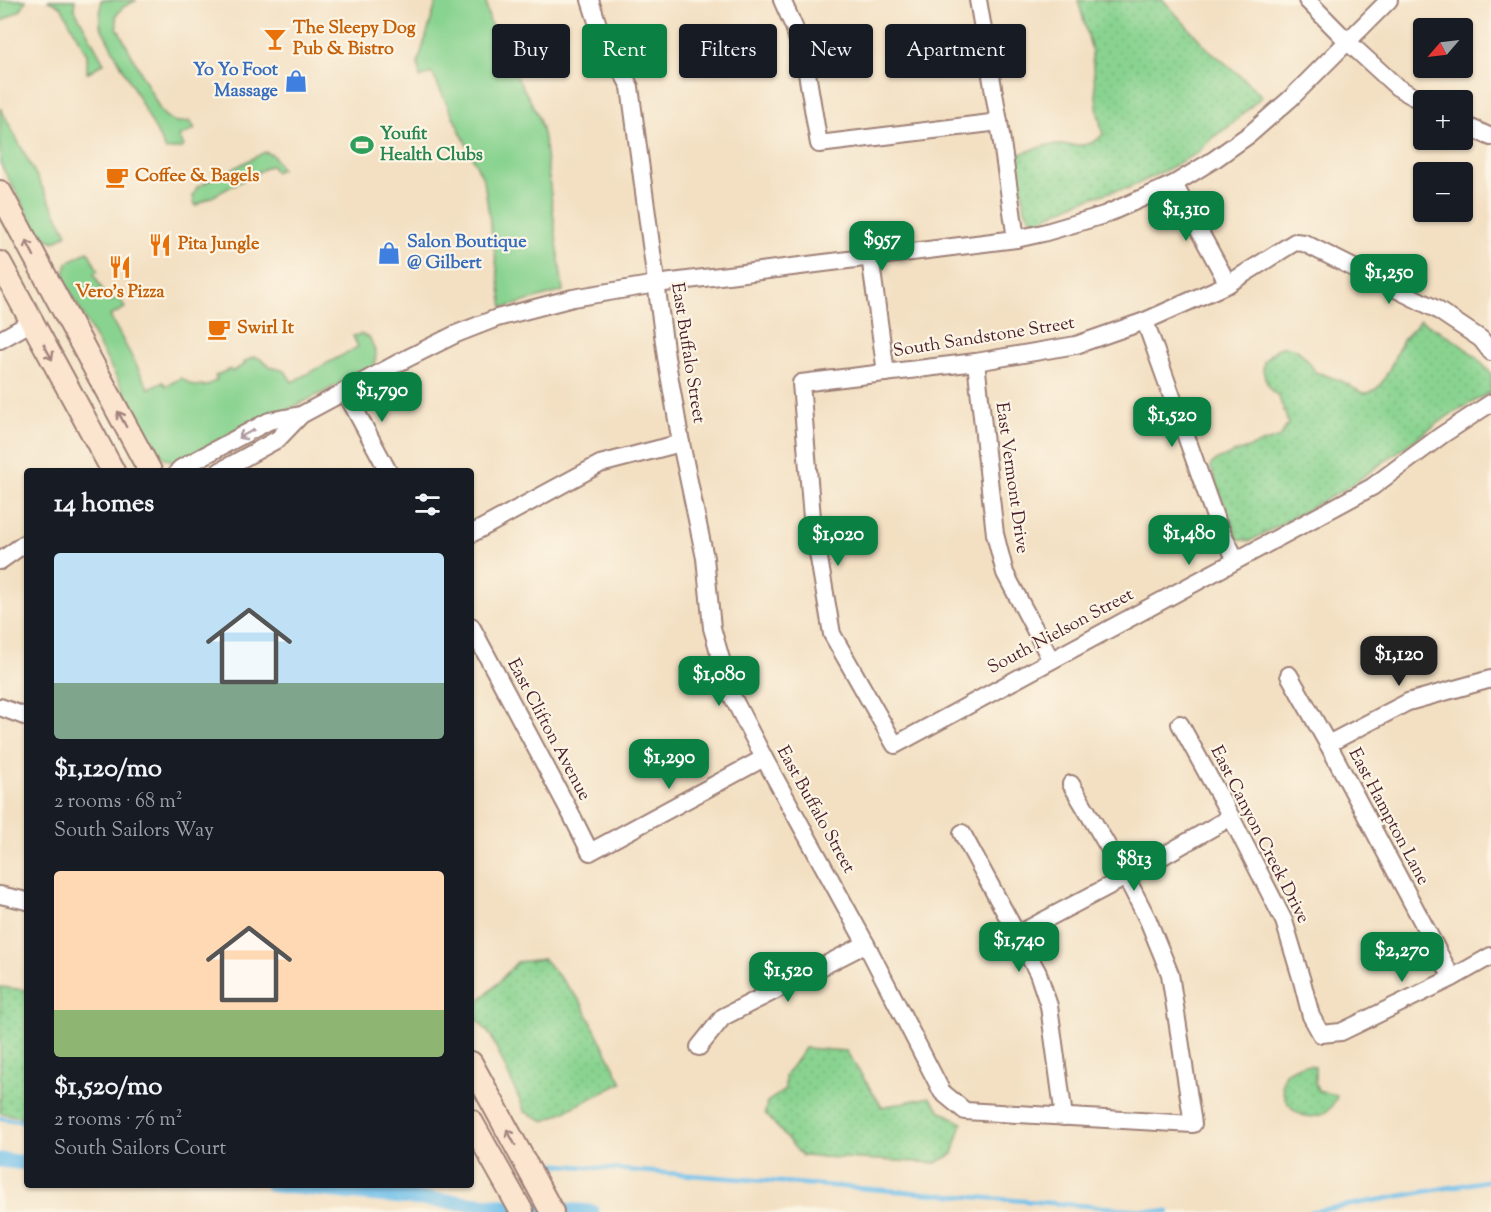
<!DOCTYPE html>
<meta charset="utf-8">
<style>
body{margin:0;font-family:"Sorts Mill Goudy",serif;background:#242831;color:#f1f3f6;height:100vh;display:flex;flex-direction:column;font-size:22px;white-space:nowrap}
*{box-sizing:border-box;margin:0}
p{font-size:20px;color:#9ea1a6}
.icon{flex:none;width:33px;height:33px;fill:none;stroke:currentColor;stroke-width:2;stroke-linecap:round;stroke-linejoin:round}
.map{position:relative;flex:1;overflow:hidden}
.details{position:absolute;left:24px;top:468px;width:450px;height:720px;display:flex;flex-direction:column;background:#171b24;border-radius:6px;box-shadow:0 2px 4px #0004}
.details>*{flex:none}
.guide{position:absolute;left:492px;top:24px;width:570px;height:54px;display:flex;gap:12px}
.needle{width:39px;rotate:242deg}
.tools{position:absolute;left:1413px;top:18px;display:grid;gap:12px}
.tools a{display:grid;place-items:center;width:60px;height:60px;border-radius:6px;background:#171b24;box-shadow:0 2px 4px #0004;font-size:30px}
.price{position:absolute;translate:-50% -51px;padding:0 14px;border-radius:12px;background:#0b8043;color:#fff;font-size:20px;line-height:39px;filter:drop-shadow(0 2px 3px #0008)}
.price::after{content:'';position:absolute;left:50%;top:36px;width:18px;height:14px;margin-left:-9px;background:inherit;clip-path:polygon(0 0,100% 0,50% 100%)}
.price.selected{background:#222;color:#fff}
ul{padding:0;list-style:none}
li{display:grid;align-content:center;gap:12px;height:318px;padding:0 30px}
li span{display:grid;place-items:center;height:186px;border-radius:6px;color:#555}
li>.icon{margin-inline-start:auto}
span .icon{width:108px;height:108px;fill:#fffc;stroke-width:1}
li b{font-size:26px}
h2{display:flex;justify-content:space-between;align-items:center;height:72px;padding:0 30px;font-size:26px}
.chip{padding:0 21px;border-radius:6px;background:#171b24;box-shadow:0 2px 4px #0004;font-size:21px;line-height:54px}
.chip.selected{background:#0b8043;color:#fff}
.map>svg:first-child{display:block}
.grass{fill:#89d390;stroke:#6a795e;stroke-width:1.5}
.park{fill:url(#park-dots);stroke:#6a795e;stroke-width:1.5}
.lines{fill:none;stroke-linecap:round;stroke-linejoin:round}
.stream{stroke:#70c0eb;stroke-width:4.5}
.canal{stroke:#70c0eb;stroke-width:15}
.street-casing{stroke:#9e8077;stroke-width:20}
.secondary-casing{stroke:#9e8077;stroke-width:26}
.street{stroke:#fff;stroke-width:16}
.secondary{stroke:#fbe5cf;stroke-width:22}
.oneway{stroke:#a2827d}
.oneway2{stroke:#ae9aa0}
.labels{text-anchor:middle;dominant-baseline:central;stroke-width:4.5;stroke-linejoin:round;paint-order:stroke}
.food-label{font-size:18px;font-weight:bold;fill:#c56008;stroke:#fcf5e5;text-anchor:start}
.shop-label{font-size:18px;font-weight:bold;fill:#366cbe;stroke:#fcf5e5;text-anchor:end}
.leisure-label{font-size:18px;font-weight:bold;fill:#27864d;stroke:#fcf5e5;text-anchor:start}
.street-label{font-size:18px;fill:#4a1f2b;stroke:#fcf5e5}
</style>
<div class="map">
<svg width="1491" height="1212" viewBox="0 0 1491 1212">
<defs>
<pattern id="park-dots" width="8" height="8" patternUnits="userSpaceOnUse" patternTransform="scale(1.5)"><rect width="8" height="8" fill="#89d390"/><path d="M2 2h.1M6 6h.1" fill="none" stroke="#78b57c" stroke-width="1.8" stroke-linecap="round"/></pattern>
</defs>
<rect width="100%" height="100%" fill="#fcf5e5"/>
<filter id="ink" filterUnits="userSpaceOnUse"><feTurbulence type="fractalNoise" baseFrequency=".0167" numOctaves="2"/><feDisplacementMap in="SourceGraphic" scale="12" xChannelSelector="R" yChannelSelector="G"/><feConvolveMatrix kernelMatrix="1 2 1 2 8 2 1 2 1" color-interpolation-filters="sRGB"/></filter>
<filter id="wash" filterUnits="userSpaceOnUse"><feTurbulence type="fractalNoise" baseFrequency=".008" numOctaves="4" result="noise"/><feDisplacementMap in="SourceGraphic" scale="24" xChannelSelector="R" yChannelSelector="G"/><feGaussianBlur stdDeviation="1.35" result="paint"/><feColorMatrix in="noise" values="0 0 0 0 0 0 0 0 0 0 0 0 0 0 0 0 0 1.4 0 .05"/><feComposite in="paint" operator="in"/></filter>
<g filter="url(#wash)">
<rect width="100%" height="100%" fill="#f3e0c3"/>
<g class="grass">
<path d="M0,0H26L21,10L0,22Z"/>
<path d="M47,0H75L74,8L104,63L87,73V55L61,6Z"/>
<path d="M101,0H137L123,7L116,16L117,27L162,113C171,122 178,124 190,121L195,129L179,137L184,146L181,148L166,150L100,25Z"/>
<path d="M437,0H486C489,44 521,78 538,116C541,124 543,132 544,139L563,291L503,308L484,181L432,73L420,78L418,63Z"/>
<path d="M0,107L67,234L54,242L40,236L0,163Z"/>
<path d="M265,152L273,155L281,169L275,172L271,165L195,206L193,196L197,187Z"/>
<path d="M88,251L98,271L94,274L109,302L119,297L125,308L110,316L149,389L163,382L166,386L181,378L194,386L203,385L204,387L217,380L215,376L230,369L232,372L245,364L244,362L253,357L259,358L271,367L285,371L292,382L358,347L353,336L361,334L370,338L376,354L374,367L178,464L158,455L63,278L67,263Z"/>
</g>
<g class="park">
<path d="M1078,0H1163L1207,48L1237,73L1262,96L1230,126L1213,137L1197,153L1166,170L1129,188L1113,191L1075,203L1038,221L1030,218L1025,209L1016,155C1026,153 1034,148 1044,146C1063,142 1090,152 1103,134L1098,114L1091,47Z"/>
<path d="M1420,320C1447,335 1472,349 1491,374V392L1451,414L1347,488L1250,541L1237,539L1210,466C1214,459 1224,458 1231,454L1280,437L1288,424L1286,416L1278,395L1272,392L1266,381L1263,370L1264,361C1268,357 1273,351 1279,348C1296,342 1308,359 1315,372C1326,375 1335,378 1345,383C1351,386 1356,390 1361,392C1383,400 1394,354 1402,342C1406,334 1415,329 1420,320Z"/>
<path d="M544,959L581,1002L622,1083L545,1121L525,1112L491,1036L471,1013V1008L494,987L517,962Z"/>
<path d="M0,987L27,990V1118L0,1113Z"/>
<path d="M805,1048L846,1051L882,1107L929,1097L941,1111L962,1123L953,1154L936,1163L802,1156L765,1113L767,1102L785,1090V1076Z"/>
<path d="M1305,1065L1315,1066V1082L1318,1091L1337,1095C1336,1102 1333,1106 1327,1111C1303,1130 1273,1098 1285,1073L1299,1066Z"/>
</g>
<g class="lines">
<g class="stream">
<path d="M0,1118L27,1122"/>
<path d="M548,1164L1168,1212"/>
<path d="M1310,1212L1491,1180"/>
</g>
<g class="canal">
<path d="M0,1160L27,1163"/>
<path d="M272,1185L464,1203L592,1212"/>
</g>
</g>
</g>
<g filter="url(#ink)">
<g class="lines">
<g class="street-casing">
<g id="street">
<path d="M590,0L599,28L630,87L666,357L681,443L705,558L712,628L731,694L764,758L866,944L942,1092L965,1111L1193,1124L1170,974L1148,920L1126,877L1071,784"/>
<path d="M782,0L794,27L807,73L819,144L999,122"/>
<path d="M978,0L999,122L1016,239"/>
<path d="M1307,0L1348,42L1397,87L1424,103"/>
<path d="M1462,124L1491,137"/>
<path d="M1174,184L1228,284"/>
<path d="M870,256L886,373"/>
<path d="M1145,321L1216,520L1236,560"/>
<path d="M0,340L32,322"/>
<path d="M1491,352L1481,339L1436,309L1304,243L1295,242L1228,284L1145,321L1076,345L976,362L801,383L812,518L832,634L895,745L1372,487L1442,435L1491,403"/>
<path d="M976,362L995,534L1005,573L1051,660"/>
<path d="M345,391L388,471"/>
<path d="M178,471L181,468L269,421L301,415L396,364L456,334L497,318L573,298L656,284L1016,239L1043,233L1104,215L1174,184L1215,159L1250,134L1290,99L1389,0"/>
<path d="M220,471L278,439L301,415"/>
<path d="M471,534L600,464L681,443"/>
<path d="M0,561L27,542"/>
<path d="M471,626L572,816L590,852L764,758"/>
<path d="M1289,675L1328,744L1452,978"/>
<path d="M0,707L27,717"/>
<path d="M1180,724L1231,817L1284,921L1302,981L1311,1016L1321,1034L1341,1032L1452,978L1491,956"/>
<path d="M1328,744L1408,702L1491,679"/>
<path d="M962,833L1038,973L1049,1006L1064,1117"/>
<path d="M0,895L27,901"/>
<path d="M1018,934L1126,877L1231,817"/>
<path d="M699,1047L723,1017L866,944"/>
</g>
</g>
<g class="secondary-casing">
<g id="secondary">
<path d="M0,192L150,471"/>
<path d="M0,263L113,471"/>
<path d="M471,1063L552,1212"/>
<path d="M471,1121L522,1212"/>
</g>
</g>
<use href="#street" class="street"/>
<use href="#secondary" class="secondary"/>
</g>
<defs><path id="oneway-shaft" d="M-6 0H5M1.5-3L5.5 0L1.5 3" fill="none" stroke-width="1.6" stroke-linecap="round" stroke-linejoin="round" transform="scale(1.5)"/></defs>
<g class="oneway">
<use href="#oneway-shaft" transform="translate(30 248) rotate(-117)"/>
<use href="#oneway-shaft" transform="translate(48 352) rotate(61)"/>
<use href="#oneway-shaft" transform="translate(122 419) rotate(-118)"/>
<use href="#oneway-shaft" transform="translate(511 1137) rotate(-118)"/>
</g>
<use class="oneway2" href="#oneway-shaft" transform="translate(246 434) rotate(152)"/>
</g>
<defs>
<g id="bar-bare" transform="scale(1.8)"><path d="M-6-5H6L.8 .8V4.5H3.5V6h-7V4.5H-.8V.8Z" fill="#e8710a" stroke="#fcf5e5" stroke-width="2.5" paint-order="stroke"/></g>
<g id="shop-bare" transform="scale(1.8)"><path d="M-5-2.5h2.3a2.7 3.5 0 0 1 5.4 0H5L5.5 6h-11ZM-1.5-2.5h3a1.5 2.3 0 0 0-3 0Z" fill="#3f7fe0" stroke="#fcf5e5" stroke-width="2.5" paint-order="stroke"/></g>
<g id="stadium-bare" transform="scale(1.8)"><path d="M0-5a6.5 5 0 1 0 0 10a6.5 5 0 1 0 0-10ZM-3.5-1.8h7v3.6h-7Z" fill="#2e9e5b" stroke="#fcf5e5" stroke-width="2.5" paint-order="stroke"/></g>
<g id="cafe-bare" transform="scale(1.8)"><path d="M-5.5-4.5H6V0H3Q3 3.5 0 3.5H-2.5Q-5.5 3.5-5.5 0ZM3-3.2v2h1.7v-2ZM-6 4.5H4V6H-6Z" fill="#e8710a" stroke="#fcf5e5" stroke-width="2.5" paint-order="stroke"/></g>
<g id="restaurant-bare" transform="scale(1.8)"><path d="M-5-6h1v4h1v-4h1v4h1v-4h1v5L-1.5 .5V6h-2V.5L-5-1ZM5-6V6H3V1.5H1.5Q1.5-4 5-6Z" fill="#e8710a" stroke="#fcf5e5" stroke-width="2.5" paint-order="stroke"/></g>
</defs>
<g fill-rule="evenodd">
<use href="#bar-bare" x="275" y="39"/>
<use href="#shop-bare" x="296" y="81"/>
<use href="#stadium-bare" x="362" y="145"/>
<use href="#cafe-bare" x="117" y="177"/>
<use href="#restaurant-bare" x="160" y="245"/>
<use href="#shop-bare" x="389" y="253"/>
<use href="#restaurant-bare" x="120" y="267"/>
<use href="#cafe-bare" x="219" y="329"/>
</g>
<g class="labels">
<g class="food-label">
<text x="293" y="29">The Sleepy Dog<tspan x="293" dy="21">Pub &amp; Bistro</tspan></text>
<text x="135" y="177">Coffee &amp; Bagels</text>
<text x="178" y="245">Pita Jungle</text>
<text x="120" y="293" text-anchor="middle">Vero’s Pizza</text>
<text x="237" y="329">Swirl It</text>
</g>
<g class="shop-label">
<text x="278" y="71">Yo Yo Foot<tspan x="278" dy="21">Massage</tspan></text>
<text x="407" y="243" text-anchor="start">Salon Boutique<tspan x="407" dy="21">@ Gilbert</tspan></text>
</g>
<g class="leisure-label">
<text x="380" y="135">Youfit<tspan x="380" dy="21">Health Clubs</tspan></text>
</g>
<g class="street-label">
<text transform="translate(984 338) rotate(-9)">South Sandstone Street</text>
<text transform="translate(687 353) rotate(81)">East Buffalo Street</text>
<text transform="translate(1011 478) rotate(82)">East Vermont Drive</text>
<text transform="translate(1061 632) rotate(-28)">South Nielson Street</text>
<text transform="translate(548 730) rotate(62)">East Clifton Avenue</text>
<text transform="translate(815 810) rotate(61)">East Buffalo Street</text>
<text transform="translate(1388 817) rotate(62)">East Hampton Lane</text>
<text transform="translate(1259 835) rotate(63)">East Canyon Creek Drive</text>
</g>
</g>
</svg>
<div class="tools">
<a><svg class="needle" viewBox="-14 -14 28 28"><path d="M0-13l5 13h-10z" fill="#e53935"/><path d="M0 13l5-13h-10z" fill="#9ea1a6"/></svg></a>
<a>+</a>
<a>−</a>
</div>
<b class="price" style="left:1186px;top:242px">$1,310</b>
<b class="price" style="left:882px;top:272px">$957</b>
<b class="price" style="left:1389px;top:305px">$1,250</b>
<b class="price" style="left:382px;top:423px">$1,790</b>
<b class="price" style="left:1172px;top:448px">$1,520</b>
<b class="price" style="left:1189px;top:566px">$1,480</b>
<b class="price" style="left:838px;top:567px">$1,020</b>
<b class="price selected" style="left:1399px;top:687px">$1,120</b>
<b class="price" style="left:719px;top:707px">$1,080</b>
<b class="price" style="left:669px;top:790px">$1,290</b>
<b class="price" style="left:1134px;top:892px">$813</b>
<b class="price" style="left:1019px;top:973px">$1,740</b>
<b class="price" style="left:1402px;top:983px">$2,270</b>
<b class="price" style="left:788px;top:1003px">$1,520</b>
<div class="guide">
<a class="chip">Buy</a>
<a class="chip selected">Rent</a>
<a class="chip">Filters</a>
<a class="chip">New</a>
<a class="chip">Apartment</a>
</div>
<section class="details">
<h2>14 homes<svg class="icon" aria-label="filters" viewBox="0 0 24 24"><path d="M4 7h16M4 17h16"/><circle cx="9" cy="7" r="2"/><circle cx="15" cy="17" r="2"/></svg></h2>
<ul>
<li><span style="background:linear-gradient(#bfe0f5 70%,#7fa58c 0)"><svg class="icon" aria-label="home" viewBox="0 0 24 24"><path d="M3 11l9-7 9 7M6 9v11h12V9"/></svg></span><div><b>$1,120/mo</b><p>2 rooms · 68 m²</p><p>South Sailors Way</p></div></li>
<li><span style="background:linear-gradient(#ffd9b3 75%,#8fb573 0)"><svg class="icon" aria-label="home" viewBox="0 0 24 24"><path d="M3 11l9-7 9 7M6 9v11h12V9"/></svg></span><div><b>$1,520/mo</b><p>2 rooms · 76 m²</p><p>South Sailors Court</p></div></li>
</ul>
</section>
</div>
